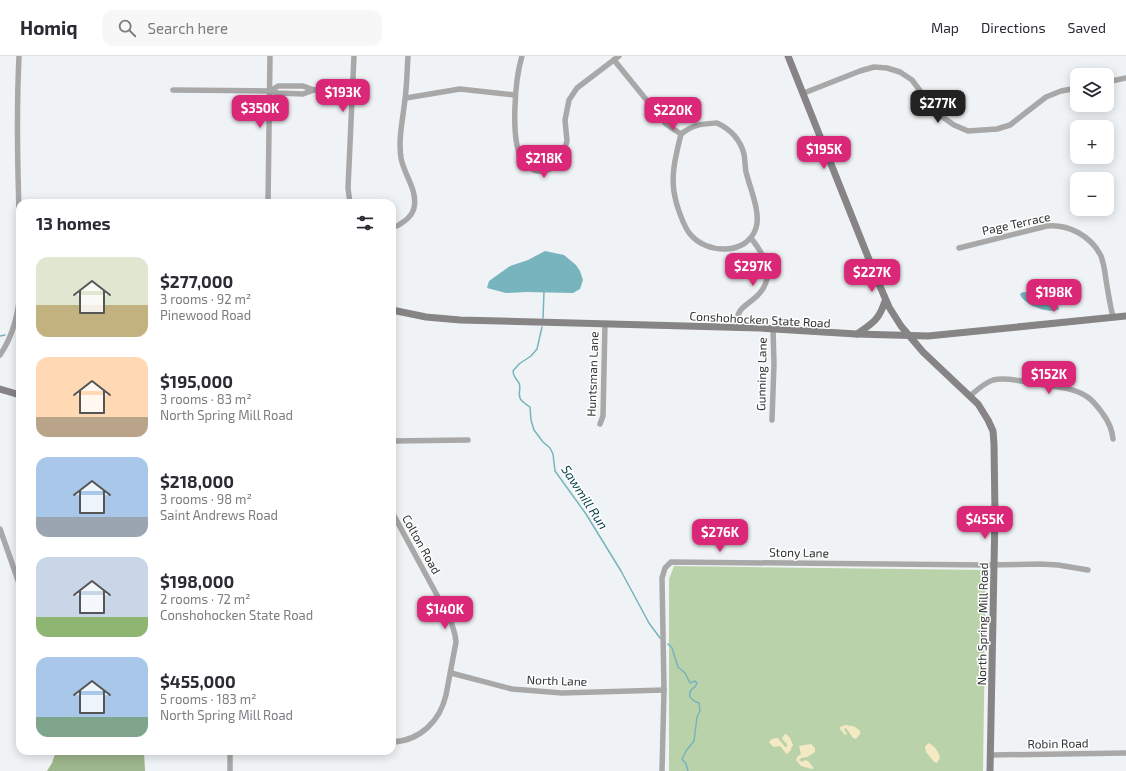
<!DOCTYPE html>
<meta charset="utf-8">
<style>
body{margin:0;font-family:"Exo 2",sans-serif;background:#f7f7f7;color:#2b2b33;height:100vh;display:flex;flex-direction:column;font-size:15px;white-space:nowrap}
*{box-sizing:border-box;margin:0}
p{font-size:13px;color:#7c7c81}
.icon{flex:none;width:22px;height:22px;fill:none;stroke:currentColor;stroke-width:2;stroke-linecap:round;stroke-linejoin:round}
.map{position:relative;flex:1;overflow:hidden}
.sheet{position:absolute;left:16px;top:143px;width:380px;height:556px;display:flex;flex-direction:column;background:#fff;border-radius:12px;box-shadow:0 2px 10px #0003}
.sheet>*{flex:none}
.buttons{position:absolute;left:1070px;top:12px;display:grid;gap:8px}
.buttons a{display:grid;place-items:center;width:44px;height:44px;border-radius:8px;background:#fff;box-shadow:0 2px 10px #0003;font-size:20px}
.price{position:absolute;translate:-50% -34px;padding:0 9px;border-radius:8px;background:#db2777;color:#fff;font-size:13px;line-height:26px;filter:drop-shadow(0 1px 2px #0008)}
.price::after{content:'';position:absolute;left:50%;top:24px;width:12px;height:9px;margin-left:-6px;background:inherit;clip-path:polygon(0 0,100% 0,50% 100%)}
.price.active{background:#222;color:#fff}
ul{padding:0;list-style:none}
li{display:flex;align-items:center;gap:12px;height:100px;padding:0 20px}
li span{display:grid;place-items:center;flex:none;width:112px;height:80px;border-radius:12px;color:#555}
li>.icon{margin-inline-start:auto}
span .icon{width:48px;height:48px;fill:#fffc;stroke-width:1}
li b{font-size:17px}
h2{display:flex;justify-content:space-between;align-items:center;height:48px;padding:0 20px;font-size:17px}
header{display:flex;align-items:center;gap:24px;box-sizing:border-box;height:56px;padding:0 20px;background:#fff;border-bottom:1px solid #e1e1e2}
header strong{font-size:19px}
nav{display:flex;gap:22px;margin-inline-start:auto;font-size:14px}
.search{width:280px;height:36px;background:#f7f7f7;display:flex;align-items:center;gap:10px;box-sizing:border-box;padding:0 14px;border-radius:12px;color:#7c7c81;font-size:15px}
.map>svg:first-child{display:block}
.green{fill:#bad2a9}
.forest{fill:#9eb68c}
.sand{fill:#f3e9c3}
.water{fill:#77b4bd}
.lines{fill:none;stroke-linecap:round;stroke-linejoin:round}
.stream{stroke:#77b4bd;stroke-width:1.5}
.street{stroke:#a9a8a8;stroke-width:5.5}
.secondary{stroke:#868484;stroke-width:7}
.labels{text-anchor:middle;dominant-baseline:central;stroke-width:3;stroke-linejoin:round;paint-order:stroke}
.street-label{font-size:12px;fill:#2f3031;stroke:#fff}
.water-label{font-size:13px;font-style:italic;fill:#013e45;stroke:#fff}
</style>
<header>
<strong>Homiq</strong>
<div class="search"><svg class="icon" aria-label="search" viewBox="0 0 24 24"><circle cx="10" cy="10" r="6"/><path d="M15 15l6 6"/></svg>Search here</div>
<nav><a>Map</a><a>Directions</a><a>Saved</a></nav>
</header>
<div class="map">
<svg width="1126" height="715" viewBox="0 0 1126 715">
<rect width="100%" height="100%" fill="#f0f3f5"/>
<path class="green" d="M674,510L986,514L983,715H669V523Z"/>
<path class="forest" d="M56,695H144L145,715H47L52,707Z"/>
<g class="sand">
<path d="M846,669C853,671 853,668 860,675V678L856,683L853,682L846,672L844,673L847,678L845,679L840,673V671Z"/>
<path d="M785,678H786L790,682L793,689L790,695L787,698C784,696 783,692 779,690L775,691L772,690L769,686L772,683L778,682L785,691H787V688L782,683V682Z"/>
<path d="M928,687C934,689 939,696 940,702L937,707L934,706L926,696L925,691Z"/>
<path d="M811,688L815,692V696L807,701L801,702L799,704L802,706L805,704L808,705L813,711V713H812L801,710L796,704L797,701L801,698L799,690Z"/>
</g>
<g class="water">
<path d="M545,195L564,199L576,209L580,215L583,224L580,233L573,237L526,236L506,237L487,232L489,225L510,210L528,204Z"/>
<path d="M1023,236L1033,237L1058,250L1059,253C1051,259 1023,249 1020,238Z"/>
</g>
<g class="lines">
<g class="stream">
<path d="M543,262L544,236"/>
<path d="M542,271L537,293L531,300L519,308L513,315C513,321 516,322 519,327C522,333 516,340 522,345C524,347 527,349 530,351L531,364L534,374L543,386L550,392L553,398L555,415L586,458L621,515L649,567L660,582"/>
<path d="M0,280L5,279"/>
<path d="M668,588L672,592L678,611L685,617L690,627L695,625L697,627L695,631C691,633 689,636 690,641L694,645L699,647L700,655L697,661L694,685L686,695L682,703L686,708L688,715"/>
</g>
<g class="street">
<path d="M19,0C16,63 18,126 20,190"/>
<path d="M522,0C515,23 510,83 522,104C523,107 530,112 534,114C542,118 552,112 560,108L567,85L565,64L569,44L577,32L619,0"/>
<path d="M614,4L666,68L681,78"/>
<path d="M1107,26L1126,22"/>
<path d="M173,34L270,35L278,37L303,38L314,34"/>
<path d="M270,35L278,30H303L314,34H353"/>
<path d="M804,37L860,15L874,11L887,12L900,16L912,24L930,48L941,60L954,69L968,75L997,73L1010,69L1046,41L1061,35L1077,32"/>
<path d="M406,42L460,33L515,39"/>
<path d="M717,67C730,73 740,83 744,98C745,104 745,110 746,116C750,132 761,157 756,172C747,200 706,198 690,178C684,171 677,151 675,141C670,120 676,99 681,78C694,68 701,68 717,67Z"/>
<path d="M268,147L270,0"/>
<path d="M350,147L348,132L354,0"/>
<path d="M392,172C401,169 412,161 414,152C418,134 404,119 401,102C398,82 403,63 405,43C407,29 407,14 408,0"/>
<path d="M959,192L1047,170C1069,168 1091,180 1101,200C1104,208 1105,216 1106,224C1108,236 1110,249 1113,261"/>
<path d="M735,272C738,250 743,253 757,240C777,220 765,200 751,182"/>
<path d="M0,299C13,280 18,260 20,237"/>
<path d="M970,340C977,334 984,327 993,324C1005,321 1020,325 1032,327C1049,330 1073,331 1086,340C1093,344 1098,351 1103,358C1109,366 1112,373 1113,383"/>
<path d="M772,364L774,308L773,273"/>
<path d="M600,368L603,360L605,268"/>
<path d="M392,385L468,384"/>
<path d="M392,456L451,565L455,579L456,586L446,639C440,665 420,685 392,686"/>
<path d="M0,473L20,530"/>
<path d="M451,617L512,633L562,637L664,634"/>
<path d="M230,695V715"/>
<path d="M991,699L1126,697"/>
<path d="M662,715L664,634L662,522L665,512L671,506L986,509L1040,508L1058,509L1088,514"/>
</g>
<g class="secondary">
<path d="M788,0L876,221L889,251L901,270L923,296L978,348L988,364L993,375L994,388L995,458L990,715"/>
<path d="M392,254L426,261L460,264L760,272L856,278L928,280L1126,260"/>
<path d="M857,278C873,267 879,264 885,245"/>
<path d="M0,333L20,339"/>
</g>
</g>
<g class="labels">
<g class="street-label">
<text transform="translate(1016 167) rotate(-12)">Page Terrace</text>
<text transform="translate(760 263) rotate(3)">Conshohocken State Road</text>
<text transform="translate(592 318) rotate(-88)">Huntsman Lane</text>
<text transform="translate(761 318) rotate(-89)">Gunning Lane</text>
<text transform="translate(422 488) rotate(61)">Colton Road</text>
<text transform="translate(799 496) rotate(1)">Stony Lane</text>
<text transform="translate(982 568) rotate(-89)">North Spring Mill Road</text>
<text transform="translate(557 624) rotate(2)">North Lane</text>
<text transform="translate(1058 687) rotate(-1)">Robin Road</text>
</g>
<g class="water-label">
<text transform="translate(585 441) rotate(57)">Sawmill Run</text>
</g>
</g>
</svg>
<div class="buttons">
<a><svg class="icon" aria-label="layers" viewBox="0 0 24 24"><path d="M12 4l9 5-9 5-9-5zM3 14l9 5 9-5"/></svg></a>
<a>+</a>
<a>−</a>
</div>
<b class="price" style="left:343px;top:57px">$193K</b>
<b class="price active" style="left:938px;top:68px">$277K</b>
<b class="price" style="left:260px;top:73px">$350K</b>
<b class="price" style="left:673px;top:75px">$220K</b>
<b class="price" style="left:824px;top:114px">$195K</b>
<b class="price" style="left:544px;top:123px">$218K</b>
<b class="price" style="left:753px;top:231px">$297K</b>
<b class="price" style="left:872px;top:237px">$227K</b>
<b class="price" style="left:1054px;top:257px">$198K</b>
<b class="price" style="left:1049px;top:339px">$152K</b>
<b class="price" style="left:985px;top:484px">$455K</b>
<b class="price" style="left:720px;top:497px">$276K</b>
<b class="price" style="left:445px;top:574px">$140K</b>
<section class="sheet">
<h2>13 homes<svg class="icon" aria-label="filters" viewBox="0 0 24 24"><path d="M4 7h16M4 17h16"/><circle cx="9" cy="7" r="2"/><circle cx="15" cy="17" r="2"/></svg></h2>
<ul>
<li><span style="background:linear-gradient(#dfe7d0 60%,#c2b280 0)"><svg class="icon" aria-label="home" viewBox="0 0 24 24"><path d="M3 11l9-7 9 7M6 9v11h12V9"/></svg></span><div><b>$277,000</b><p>3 rooms · 92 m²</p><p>Pinewood Road</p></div></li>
<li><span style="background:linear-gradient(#ffd9b3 75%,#b9a48a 0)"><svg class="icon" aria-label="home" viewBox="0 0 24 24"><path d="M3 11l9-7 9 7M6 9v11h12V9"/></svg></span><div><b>$195,000</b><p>3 rooms · 83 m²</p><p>North Spring Mill Road</p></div></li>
<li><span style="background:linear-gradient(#a9c7e8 75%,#9aa5b1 0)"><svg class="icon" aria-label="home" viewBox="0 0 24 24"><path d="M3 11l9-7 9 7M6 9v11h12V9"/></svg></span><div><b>$218,000</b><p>3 rooms · 98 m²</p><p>Saint Andrews Road</p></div></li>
<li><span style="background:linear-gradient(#c9d6e8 75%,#8fb573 0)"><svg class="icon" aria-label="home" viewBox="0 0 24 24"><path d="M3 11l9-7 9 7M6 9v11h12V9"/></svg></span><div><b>$198,000</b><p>2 rooms · 72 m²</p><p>Conshohocken State Road</p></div></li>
<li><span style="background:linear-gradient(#a9c7e8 75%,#7fa58c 0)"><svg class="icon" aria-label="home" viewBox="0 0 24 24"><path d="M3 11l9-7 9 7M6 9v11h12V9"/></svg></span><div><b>$455,000</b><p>5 rooms · 183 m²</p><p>North Spring Mill Road</p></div></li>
</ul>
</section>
</div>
